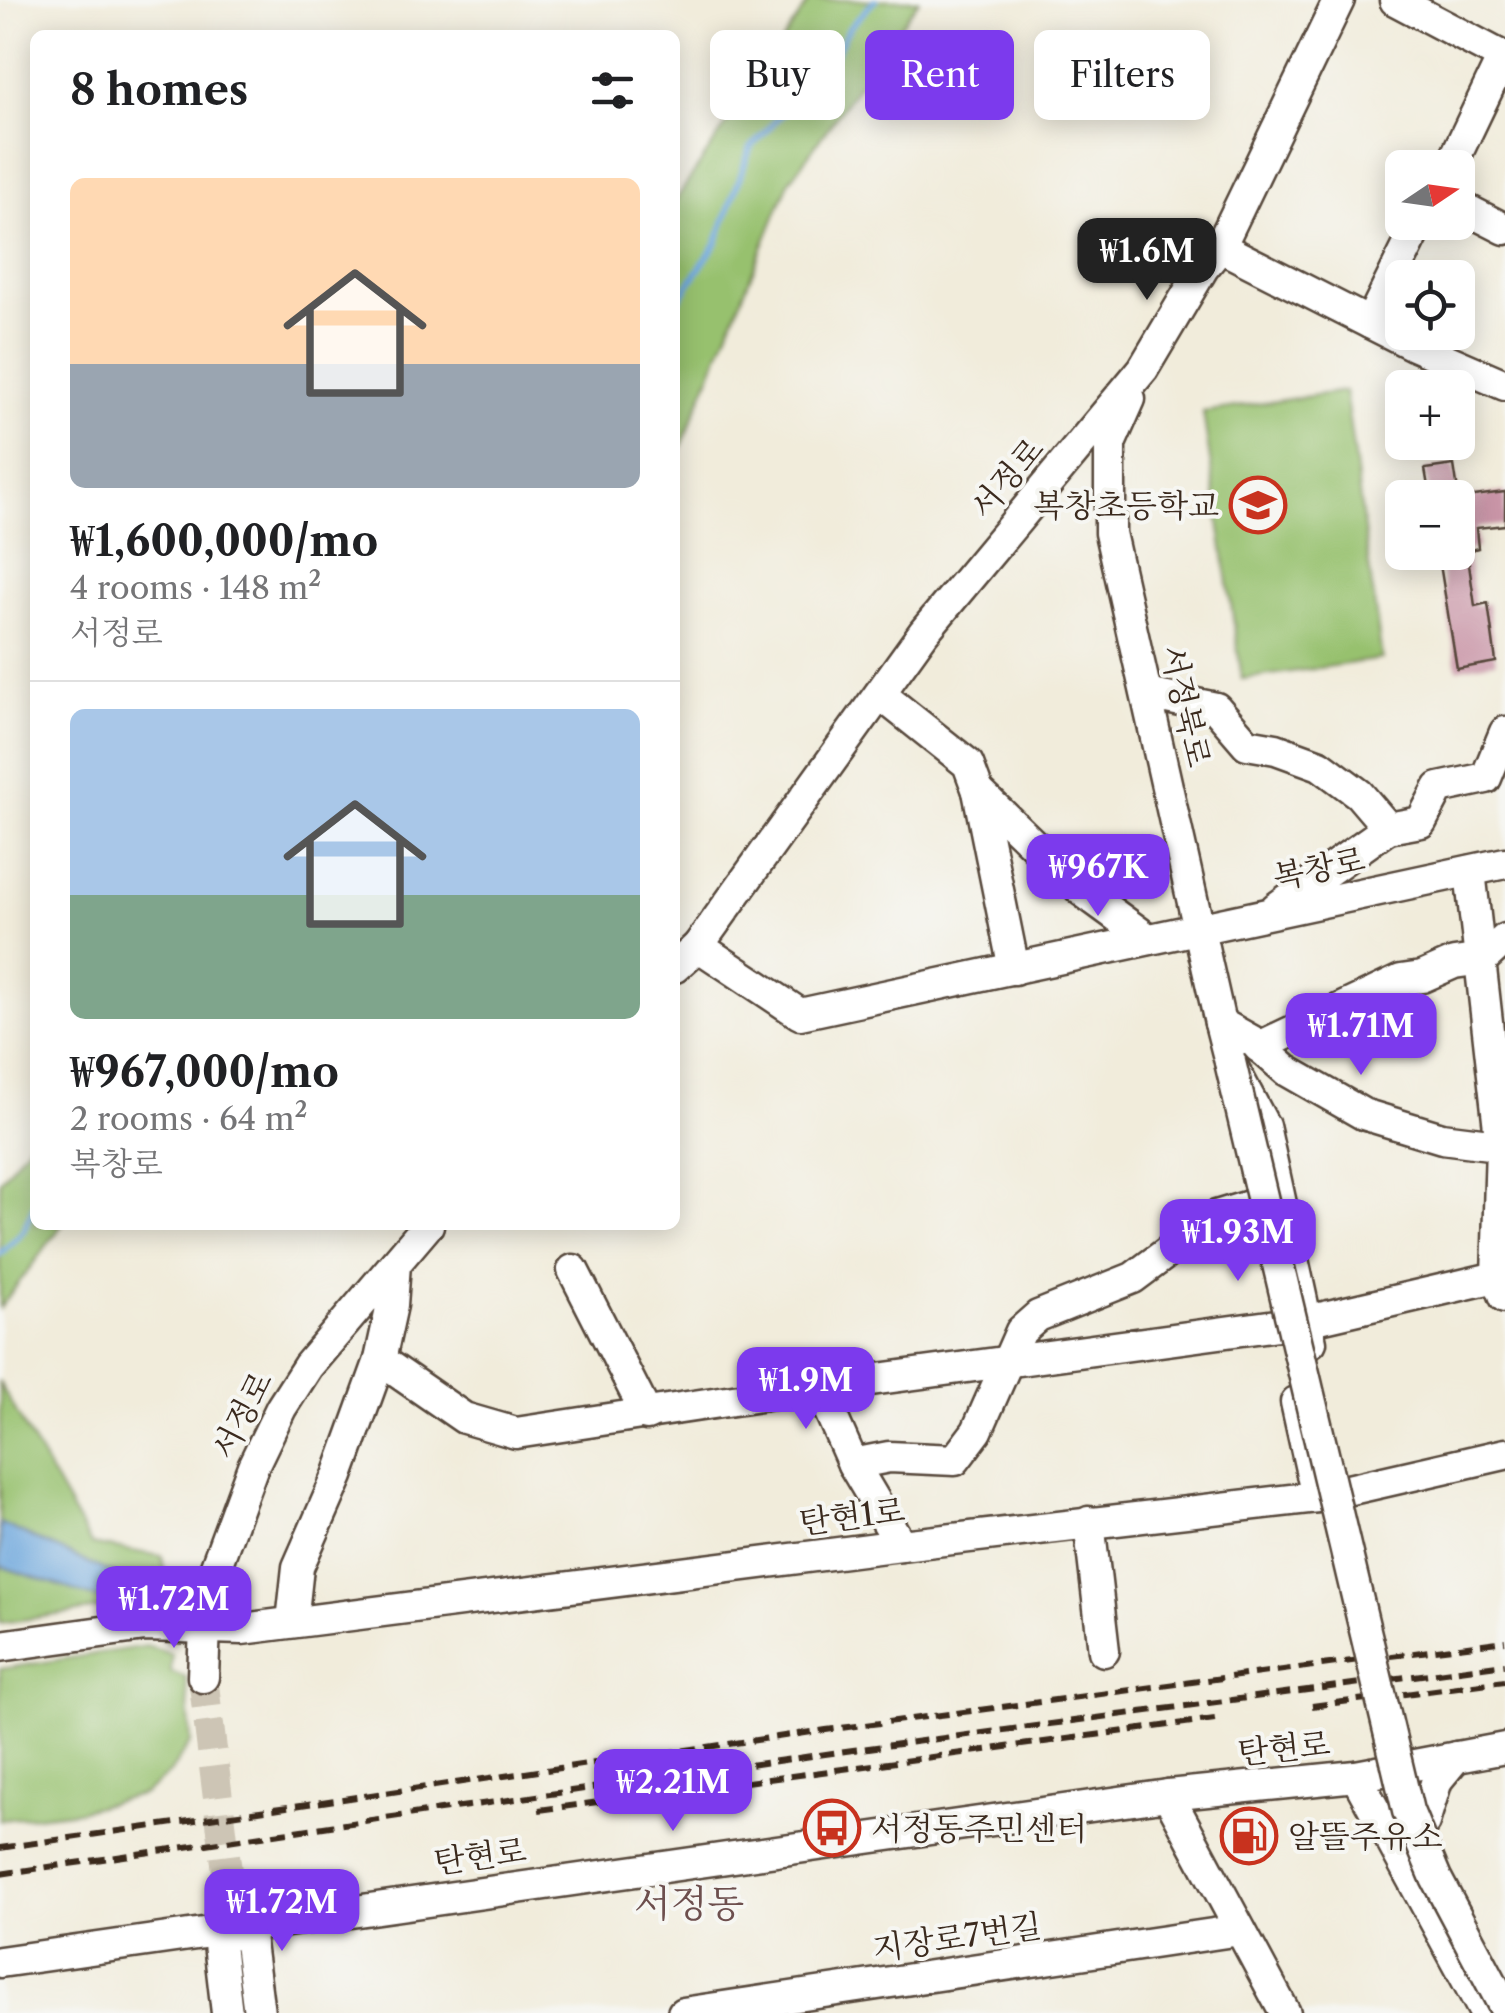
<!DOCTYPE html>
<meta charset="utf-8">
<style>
body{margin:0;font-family:"Libre Caslon Text","Noto Serif KR",serif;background:#f6f6f6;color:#202124;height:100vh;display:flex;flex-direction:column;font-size:38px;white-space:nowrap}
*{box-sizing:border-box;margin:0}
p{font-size:32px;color:#757577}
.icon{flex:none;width:55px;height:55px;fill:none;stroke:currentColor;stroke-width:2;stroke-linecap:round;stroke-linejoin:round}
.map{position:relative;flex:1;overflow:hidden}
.drawer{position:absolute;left:30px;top:30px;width:650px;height:1200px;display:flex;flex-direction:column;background:#fff;border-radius:15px;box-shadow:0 5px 25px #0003}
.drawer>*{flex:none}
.top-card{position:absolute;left:710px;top:30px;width:645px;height:90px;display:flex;gap:20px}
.needle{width:65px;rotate:77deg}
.tools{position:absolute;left:1385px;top:150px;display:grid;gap:20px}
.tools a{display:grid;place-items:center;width:90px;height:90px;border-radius:15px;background:#fff;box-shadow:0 5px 25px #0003;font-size:50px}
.price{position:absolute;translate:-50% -85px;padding:0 22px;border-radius:20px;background:#7c3aed;color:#fff;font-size:32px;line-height:65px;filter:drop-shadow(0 2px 5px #0008)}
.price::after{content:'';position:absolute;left:50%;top:60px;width:30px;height:22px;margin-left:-15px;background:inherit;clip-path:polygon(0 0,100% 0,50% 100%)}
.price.active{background:#222;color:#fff}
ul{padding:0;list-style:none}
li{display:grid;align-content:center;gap:20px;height:530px;padding:0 40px}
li+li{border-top:2px solid #e0e0e0}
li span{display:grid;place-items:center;height:310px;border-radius:15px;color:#555}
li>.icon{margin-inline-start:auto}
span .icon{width:180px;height:180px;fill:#fffc;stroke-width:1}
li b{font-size:42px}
h2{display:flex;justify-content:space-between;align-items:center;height:120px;padding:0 40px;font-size:42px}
.chip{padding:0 35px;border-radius:15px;background:#fff;box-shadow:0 5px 25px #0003;font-size:35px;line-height:90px}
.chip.active{background:#7c3aed;color:#fff}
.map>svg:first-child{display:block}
.green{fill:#97c16e;stroke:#697646;stroke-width:2.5}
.water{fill:#6ea7dd;stroke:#54687e;stroke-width:2.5}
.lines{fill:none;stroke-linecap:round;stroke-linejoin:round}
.stream{stroke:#6ea7dd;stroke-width:6}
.building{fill:#c995a7}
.minor-tunnel{stroke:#cdc5b5;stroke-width:30;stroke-dasharray:30 15;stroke-linecap:butt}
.minor-casing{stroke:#56473a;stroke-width:35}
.minor{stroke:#fff;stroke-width:30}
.rail{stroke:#3b2a1e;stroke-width:6;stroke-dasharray:15 8;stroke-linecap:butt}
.minor-bridge-casing{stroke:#56473a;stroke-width:35;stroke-linecap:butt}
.minor-bridge{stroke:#fff;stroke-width:30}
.labels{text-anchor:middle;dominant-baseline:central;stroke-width:8;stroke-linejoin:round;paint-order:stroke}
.street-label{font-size:32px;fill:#3b2a1e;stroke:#f6f6f2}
.poi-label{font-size:32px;fill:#3b2a1e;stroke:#f6f6f2;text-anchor:start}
.quarter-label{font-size:38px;fill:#6d4f4e;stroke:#f6f6f2}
</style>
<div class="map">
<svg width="1505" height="2013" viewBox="0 0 1505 2013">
<rect width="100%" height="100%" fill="#f6f6f2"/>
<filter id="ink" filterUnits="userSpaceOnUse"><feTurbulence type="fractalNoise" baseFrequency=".01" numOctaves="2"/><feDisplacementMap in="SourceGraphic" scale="20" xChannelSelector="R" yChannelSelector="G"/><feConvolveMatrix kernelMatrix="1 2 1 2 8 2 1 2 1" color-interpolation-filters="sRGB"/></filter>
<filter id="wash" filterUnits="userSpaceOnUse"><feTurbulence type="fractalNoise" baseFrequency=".0048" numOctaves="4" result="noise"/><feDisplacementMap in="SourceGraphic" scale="40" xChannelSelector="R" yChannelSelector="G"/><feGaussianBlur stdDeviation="2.25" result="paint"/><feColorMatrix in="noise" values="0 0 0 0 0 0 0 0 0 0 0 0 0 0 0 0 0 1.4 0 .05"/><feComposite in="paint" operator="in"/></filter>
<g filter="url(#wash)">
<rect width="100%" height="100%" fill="#f1ecdb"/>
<g class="green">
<path d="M810,0H919L789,182L675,462V201Z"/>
<path d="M1345,391L1382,659L1242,679L1203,412Z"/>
<path d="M35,1136V1225H62L0,1308V1181Z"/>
<path d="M0,1384L91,1544L162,1556L170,1599L0,1623Z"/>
<path d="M146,1646L172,1654L171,1672L186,1678L191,1742L170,1773L144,1794L78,1811L0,1820V1669Z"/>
</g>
<path class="water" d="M0,1523L163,1596L115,1604L0,1566Z"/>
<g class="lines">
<g class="stream">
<path d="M675,305L717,242L750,149L778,118L821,80L849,28L875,0"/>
<path d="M0,1254L23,1231L35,1204"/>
</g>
</g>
<g id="blocks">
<g class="building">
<path d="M1454,465L1459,498H1430L1425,469Z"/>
<path d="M1505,492V525L1476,528L1478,548L1467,551L1475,606L1488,603L1496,662L1457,669L1438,552H1458V498Z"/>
</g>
</g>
</g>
<g filter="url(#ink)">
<use href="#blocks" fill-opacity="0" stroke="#56473a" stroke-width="2.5"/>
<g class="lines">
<path class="minor-tunnel" d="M203,1677L237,1952"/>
<g class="minor-casing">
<g id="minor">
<path d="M1395,0L1505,58"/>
<path d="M1450,168L1503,57"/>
<path d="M1458,205L1505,229"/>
<path d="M1220,247L1413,345L1505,385"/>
<path d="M1370,323L1420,222"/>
<path d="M1130,399L1110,444V533L1220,1023L1230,1062L1264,1126L1311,1342"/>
<path d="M880,694L968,764L978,791L1014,969"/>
<path d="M1147,694L1216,708L1247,744L1276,749L1320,765L1359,794L1388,828L1421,822L1439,788L1486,778L1505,732"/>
<path d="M978,791L1081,890L1148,939"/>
<path d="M1470,871L1501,1146L1497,1276L1505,1297"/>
<path d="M1276,908L1388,828"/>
<path d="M698,946L800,1014L1505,863"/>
<path d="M675,967L698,946L924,632L1143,369L1203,268L1220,247L1339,0"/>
<path d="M1220,1023L1254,1042L1286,1070L1363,1114L1442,1138L1505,1146"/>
<path d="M1259,1047L1401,980L1422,977L1454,963L1483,959L1505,939"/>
<path d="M395,1264L392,1305L380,1360L464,1418L516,1433L819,1387L853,1464L889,1457L955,1460L977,1431L1021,1331L1038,1316L1133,1278L1216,1216L1249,1206"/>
<path d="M573,1270L647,1415"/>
<path d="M819,1387L1307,1321L1505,1275"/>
<path d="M1296,1402L1317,1497"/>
<path d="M853,1464L901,1545"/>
<path d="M1089,1522L1104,1651"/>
<path d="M292,1622L298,1567L338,1476L380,1360"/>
<path d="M0,1646L145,1626L242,1629L901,1545L1317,1497L1505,1454"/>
<path d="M203,1677L205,1626L212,1577L253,1466L281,1408L308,1366L428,1225"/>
<path d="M1356,1776L1485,2013"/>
<path d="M1168,1795L1285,2013"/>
<path d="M1424,1822L1437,1780L1456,1757"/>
<path d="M0,1962L1168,1795L1356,1776L1505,1748"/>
<path d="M227,2013L219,1944L235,1927L250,1943L259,2013"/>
<path d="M683,2013L1240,1930"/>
</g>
</g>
<use href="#minor" class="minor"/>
<g class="rail">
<path d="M1312,1706L1505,1681"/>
<path d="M539,1810L1222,1718"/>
<path d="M0,1848L826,1730L1505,1641"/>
<path d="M0,1874L853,1750L1505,1664"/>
</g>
<g class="minor-bridge-casing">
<path id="minor-bridge" d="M1230,1062L1408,1811L1436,1878L1505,2008"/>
</g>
<use href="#minor-bridge" class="minor-bridge"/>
</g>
</g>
<defs>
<g id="school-ring" transform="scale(2.875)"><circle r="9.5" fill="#f6f6f2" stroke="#c8321e" stroke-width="1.5"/><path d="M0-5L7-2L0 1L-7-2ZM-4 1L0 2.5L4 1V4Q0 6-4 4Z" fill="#c8321e"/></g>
<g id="bus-ring" transform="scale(2.875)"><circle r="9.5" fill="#f6f6f2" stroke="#c8321e" stroke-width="1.5"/><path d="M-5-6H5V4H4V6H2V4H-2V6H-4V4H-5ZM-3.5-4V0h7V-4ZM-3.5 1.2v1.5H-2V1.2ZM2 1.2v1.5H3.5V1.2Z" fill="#c8321e"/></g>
<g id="fuel-ring" transform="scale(2.875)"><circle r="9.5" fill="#f6f6f2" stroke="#c8321e" stroke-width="1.5"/><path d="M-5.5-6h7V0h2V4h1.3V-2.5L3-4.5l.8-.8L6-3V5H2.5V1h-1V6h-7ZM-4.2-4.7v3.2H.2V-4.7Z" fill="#c8321e"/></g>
</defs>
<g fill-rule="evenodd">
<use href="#school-ring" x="1258" y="505"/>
<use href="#bus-ring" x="832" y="1828"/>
<use href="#fuel-ring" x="1249" y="1836"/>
</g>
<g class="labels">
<g class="street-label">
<text transform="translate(1007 478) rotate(-50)">서정로</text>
<text transform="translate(1186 706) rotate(77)">서정북로</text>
<text transform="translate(1319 868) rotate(-12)">복창로</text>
<text transform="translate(242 1415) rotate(-63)">서정로</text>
<text transform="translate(852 1516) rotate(-7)">탄현1로</text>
<text transform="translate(1284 1748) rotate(-6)">탄현로</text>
<text transform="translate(480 1856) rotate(-8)">탄현로</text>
<text transform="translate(957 1937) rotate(-8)">지장로7번길</text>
</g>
<g class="poi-label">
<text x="1219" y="505" text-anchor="end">복창초등학교</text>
<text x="871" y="1828">서정동주민센터</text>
<text x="1288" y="1836">알뜰주유소</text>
</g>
<g class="quarter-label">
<text x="689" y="1903">서정동</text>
</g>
</g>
</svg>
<div class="tools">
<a><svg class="needle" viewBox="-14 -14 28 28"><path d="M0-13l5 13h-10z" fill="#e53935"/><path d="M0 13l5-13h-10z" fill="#757577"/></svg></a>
<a><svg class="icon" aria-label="locate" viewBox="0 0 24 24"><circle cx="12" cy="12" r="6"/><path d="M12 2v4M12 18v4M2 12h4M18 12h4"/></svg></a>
<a>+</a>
<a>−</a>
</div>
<b class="price active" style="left:1147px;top:303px">₩1.6M</b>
<b class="price" style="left:1098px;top:919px">₩967K</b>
<b class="price" style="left:1361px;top:1078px">₩1.71M</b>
<b class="price" style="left:1238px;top:1284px">₩1.93M</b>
<b class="price" style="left:806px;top:1432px">₩1.9M</b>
<b class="price" style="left:174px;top:1651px">₩1.72M</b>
<b class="price" style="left:673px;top:1834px">₩2.21M</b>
<b class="price" style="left:282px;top:1954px">₩1.72M</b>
<div class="top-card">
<a class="chip">Buy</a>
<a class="chip active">Rent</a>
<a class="chip">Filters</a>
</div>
<section class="drawer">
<h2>8 homes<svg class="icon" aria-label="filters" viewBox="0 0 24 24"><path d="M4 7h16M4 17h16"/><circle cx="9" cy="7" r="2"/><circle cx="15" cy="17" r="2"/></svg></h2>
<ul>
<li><span style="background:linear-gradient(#ffd9b3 60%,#9aa5b1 0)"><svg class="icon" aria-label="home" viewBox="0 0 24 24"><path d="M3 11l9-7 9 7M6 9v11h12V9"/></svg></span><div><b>₩1,600,000/mo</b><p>4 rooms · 148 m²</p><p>서정로</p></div></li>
<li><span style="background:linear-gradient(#a9c7e8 60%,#7fa58c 0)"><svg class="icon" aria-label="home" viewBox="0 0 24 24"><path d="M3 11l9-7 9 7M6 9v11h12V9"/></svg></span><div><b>₩967,000/mo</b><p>2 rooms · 64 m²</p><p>복창로</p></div></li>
</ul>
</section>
</div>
